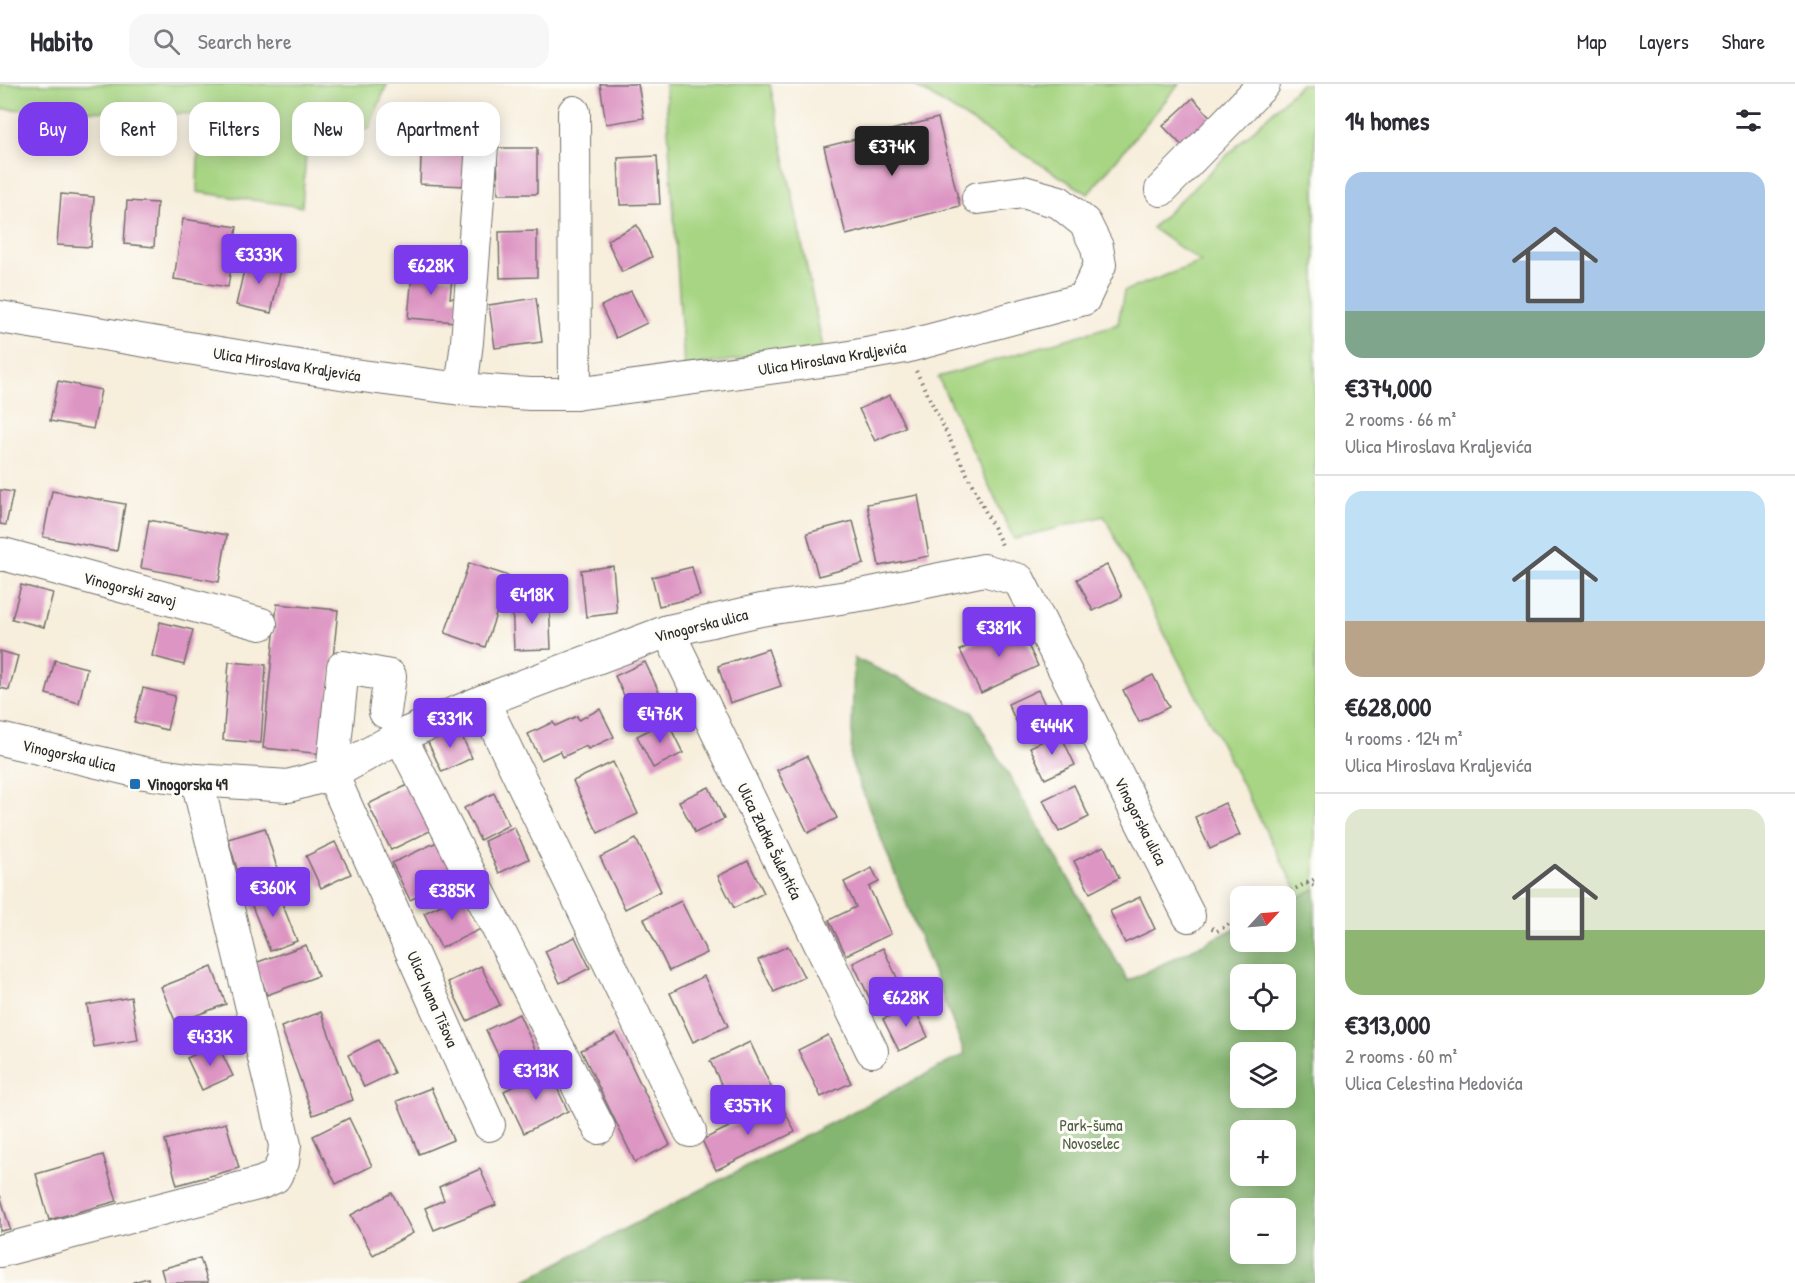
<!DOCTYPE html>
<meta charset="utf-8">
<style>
body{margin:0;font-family:"Patrick Hand",sans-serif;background:#f7f7f7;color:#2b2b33;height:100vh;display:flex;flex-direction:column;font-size:22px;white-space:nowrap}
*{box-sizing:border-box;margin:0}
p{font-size:20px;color:#7c7c81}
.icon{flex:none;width:33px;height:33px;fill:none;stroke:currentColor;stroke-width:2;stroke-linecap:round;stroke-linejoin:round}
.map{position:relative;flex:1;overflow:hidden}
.details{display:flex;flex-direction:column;background:#fff;width:480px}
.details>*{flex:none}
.hud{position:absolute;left:18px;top:18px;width:570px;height:54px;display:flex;gap:12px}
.needle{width:39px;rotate:64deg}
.tools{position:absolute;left:1230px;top:802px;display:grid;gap:12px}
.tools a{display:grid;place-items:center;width:66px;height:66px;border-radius:12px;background:#fff;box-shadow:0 3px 15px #0003;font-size:30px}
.price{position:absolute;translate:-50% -51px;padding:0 14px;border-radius:6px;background:#7c3aed;color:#fff;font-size:20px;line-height:39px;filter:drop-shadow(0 2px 3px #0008)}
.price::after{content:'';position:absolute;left:50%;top:36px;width:18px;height:14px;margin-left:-9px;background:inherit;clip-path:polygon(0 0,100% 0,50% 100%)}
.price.current{background:#222;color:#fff}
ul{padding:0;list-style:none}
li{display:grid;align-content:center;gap:12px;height:318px;padding:0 30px}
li+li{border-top:2px solid #e1e1e2}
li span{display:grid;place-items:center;height:186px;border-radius:18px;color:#555}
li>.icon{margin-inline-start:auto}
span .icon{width:108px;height:108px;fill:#fffc;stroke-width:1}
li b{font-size:26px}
h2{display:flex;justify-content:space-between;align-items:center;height:72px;padding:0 30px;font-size:26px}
.tag{padding:0 21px;border-radius:18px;background:#fff;box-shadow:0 3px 15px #0003;font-size:21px;line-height:54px}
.tag.current{background:#7c3aed;color:#fff}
header{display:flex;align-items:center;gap:36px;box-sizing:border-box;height:84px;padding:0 30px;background:#fff;border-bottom:2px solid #e1e1e2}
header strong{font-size:28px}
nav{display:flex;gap:33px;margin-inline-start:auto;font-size:21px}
.search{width:420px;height:54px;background:#f7f7f7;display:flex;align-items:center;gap:15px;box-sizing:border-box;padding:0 21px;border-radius:18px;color:#7c7c81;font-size:22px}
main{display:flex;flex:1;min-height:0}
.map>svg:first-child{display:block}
.green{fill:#a7d583;stroke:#698057;stroke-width:1.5}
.forest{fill:#85b671;stroke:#58704e;stroke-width:1.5;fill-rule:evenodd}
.building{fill:#dd95c3}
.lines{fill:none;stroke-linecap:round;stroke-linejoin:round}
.minor-casing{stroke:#726f69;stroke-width:34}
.path{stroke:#726f69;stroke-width:4;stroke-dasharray:1.5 4.5;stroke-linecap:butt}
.minor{stroke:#fff;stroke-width:32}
.poi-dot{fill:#1f6fb2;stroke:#fdfcf7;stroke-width:2}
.labels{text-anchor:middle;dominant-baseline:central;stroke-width:6;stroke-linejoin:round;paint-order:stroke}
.street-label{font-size:16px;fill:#2b2b2b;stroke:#fdfcf7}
.poi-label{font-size:16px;font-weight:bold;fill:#2b2b2b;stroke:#fdfcf7;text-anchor:start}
.park-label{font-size:16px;fill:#505e45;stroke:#fdfcf7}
</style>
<header>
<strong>Habito</strong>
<div class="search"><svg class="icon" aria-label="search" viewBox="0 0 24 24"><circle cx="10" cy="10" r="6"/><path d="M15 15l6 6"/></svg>Search here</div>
<nav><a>Map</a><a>Layers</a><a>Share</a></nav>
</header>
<main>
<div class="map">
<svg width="1315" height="1199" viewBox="0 0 1315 1199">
<rect width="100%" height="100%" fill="#fdfcf7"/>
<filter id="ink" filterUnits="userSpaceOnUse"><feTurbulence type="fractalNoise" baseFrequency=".0167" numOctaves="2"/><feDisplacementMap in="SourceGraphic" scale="12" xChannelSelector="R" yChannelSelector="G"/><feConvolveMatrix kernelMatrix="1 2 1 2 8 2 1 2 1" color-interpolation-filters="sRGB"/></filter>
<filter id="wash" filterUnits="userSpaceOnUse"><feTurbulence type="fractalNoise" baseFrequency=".008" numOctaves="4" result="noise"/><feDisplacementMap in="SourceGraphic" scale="24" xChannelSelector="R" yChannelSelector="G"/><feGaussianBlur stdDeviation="1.35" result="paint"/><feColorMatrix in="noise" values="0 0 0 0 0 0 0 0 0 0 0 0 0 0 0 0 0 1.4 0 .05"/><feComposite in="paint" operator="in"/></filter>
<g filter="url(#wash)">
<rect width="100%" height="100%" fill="#f7eedc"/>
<g class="green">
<path d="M0,0H387L369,45L308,43L302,123L197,108L199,30L0,25Z"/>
<path d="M665,0H770L823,264L684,283Z"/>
<path d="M912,0H1179L1088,110Z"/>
<path d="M1301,0H1315V805L1300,813L1104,432L1014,455L938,293L1118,240L1124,207L1201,178L1152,144Z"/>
</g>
<path class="forest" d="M854,574L972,628L1128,897L1240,842V858H1286V820L1315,805V1199H520L965,970L851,677ZM1240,891H1286V936H1240ZM1240,969H1286V1014H1240ZM1240,1047H1286V1092H1240ZM1240,1125H1286V1170H1240Z"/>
<g id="blocks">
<g class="building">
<path d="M600,0H638L644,34L606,40Z"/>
<path d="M1193,14L1216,39L1187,67L1163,42Z"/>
<path d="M938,34L960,122L846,151L824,63Z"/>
<path d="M422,49L468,51L466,102L420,100Z"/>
<path d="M497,64H537V110H498Z"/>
<path d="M657,72L660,120L620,121L618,74Z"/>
<path d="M61,110L94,113L91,163L57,161Z"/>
<path d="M127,117L157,119L154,163L124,160Z"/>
<path d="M183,135L237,143L228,203L174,195Z"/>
<path d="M637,141L652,173L622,188L607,156Z"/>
<path d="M537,147V193L500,194L499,148Z"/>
<path d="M247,173L282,181L271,229L236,221Z"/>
<path d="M413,180L438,182V193L452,194L450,214H458L456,238L408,234Z"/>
<path d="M631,207L647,239L616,254L601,222Z"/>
<path d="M536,214L542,258L495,264L489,221Z"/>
<path d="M58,297L101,306L93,345L50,337Z"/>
<path d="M890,311L905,343L875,357L859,325Z"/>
<path d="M0,406L13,408L6,441L0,440Z"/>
<path d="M52,407L125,420L117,467L43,453Z"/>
<path d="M918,411L929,472L879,482L867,420Z"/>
<path d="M149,436L227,451L219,498L141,484Z"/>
<path d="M853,437L864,480L818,492L807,449Z"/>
<path d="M469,479L509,492L485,563L445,549Z"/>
<path d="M1107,481L1122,513L1093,527L1077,495Z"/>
<path d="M613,482L617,529L586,533L581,486Z"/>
<path d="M692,483L700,512L659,522L652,493Z"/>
<path d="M21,501L53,509L44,543L12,535Z"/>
<path d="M549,515L551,565L514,566L512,517Z"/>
<path d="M277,520L338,526L323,670L263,664Z"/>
<path d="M160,538L193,546L184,581L152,572Z"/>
<path d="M1017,538L1038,582L981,609L960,566Z"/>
<path d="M768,565L781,602L730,619L718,582Z"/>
<path d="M0,567L18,572L9,606L0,604Z"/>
<path d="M55,576L87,584L79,619L46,610Z"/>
<path d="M229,578L266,581L261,659L223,656Z"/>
<path d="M645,578L660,610L630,624L615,592Z"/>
<path d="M1153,591L1169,623L1139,638L1123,606Z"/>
<path d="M143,604L175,612L167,646L134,638Z"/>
<path d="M1038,606L1053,638L1023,652L1008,620Z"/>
<path d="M600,625L614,653L588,665L586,662L563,673L560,667L541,676L528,650L553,638L555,642L577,632L579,636Z"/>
<path d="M667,637L683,669L653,684L637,652Z"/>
<path d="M457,642L472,674L442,688L427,656Z"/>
<path d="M1060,649L1075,681L1045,695L1030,663Z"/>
<path d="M807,672L837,734L808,749L777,686Z"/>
<path d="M613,678L638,730L598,749L573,697Z"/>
<path d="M408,701L430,747L391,766L368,720Z"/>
<path d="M1074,701L1089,733L1059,748L1043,716Z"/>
<path d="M709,703L724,735L695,749L679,717Z"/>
<path d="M494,709L509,741L480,756L464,724Z"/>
<path d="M1225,719L1240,751L1210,765L1195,733Z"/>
<path d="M514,743L529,775L499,789L484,757Z"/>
<path d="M265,744L280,794L243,805L228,755Z"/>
<path d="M636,755L661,807L625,825L600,773Z"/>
<path d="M439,757L457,793L410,816L392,779Z"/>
<path d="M335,758L351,790L321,804L306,772Z"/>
<path d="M1104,762L1119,794L1090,809L1074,777Z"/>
<path d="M748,777L764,809L734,824L718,792Z"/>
<path d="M872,784L879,798L869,803L891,850L846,871L829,836L856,823L844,798Z"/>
<path d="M275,801L297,857L270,867L248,812Z"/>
<path d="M464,810L481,845L441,864L424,829Z"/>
<path d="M1140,813L1155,845L1125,859L1110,827Z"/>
<path d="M681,817L707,869L669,887L644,835Z"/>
<path d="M575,853L590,884L560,899L545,867Z"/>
<path d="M306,861L318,892L267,911L255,879Z"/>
<path d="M788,862L804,893L774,908L758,876Z"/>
<path d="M883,864L900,900L870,915L853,879Z"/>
<path d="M481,882L500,921L467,937L448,898Z"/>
<path d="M212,883L226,920L176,939L161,903Z"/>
<path d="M704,892L728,942L693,958L670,909Z"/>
<path d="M131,913L138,956L94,963L87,921Z"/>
<path d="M913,921L928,953L899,967L883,935Z"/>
<path d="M321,928L353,1016L313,1031L281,943Z"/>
<path d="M519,930L536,967L504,983L486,946Z"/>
<path d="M616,949L670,1061L635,1078L581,966Z"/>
<path d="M828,951L851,999L821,1013L798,966Z"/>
<path d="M378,956L394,989L364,1003L348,971Z"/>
<path d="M750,958L772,1005L733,1024L710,977Z"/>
<path d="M217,960L233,992L202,1006L187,974Z"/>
<path d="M548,985L568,1027L524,1049L504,1007Z"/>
<path d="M431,1004L453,1056L419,1070L397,1017Z"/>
<path d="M780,1018L795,1048L716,1086L702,1056Z"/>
<path d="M349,1034L372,1082L336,1100L313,1052Z"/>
<path d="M226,1039L239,1084L177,1101L165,1056Z"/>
<path d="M103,1071L117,1117L49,1136L36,1090Z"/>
<path d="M480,1085L496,1121L434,1146L425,1124L444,1116L439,1103Z"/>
<path d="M392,1109L413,1149L373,1171L351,1131Z"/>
<path d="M0,1111L10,1145L0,1147Z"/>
<path d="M200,1174L208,1199H165L161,1185Z"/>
<path d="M148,1194L149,1199H133V1198Z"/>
</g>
</g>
</g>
<g filter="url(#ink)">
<use href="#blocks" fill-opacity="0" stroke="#726f69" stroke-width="1.5"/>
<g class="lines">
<g class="minor-casing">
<g id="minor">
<path d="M574,28L575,310"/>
<path d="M1161,106L1264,0"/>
<path d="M0,233L347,290L461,305L530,310H575L844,274L905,263L1084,215L1100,181L1097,163L1085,139L1059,118L1023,108L978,114"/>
<path d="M461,305L467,258L482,62"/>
<path d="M0,471L3,470L261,540"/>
<path d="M668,547L872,967"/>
<path d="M483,617L690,1047"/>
<path d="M385,628L390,592L343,583L332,690L489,1041"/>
<path d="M400,652L599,1044"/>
<path d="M0,655L144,689L197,696L288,702L332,690L400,652L483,617L668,547L761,526L867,510L984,486L1019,496L1189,832"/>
<path d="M0,1167L261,1099L275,1093L283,1078L285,1061L197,696"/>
</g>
</g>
<g class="path">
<path d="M916,287L1003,463"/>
<path d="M1307,799L1315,795"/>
<path d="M1280,813L1306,799L1315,802"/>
<path d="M1212,844L1217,847L1240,834"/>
</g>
<use href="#minor" class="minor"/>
</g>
</g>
<rect class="poi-dot" x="129" y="694" width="12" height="12" rx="3"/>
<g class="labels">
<g class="street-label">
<text transform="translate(832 274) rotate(-9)">Ulica Miroslava Kraljevića</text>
<text transform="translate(287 280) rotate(9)">Ulica Miroslava Kraljevića</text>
<text transform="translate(130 505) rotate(15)">Vinogorski zavoj</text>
<text transform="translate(701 541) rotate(-14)">Vinogorska ulica</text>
<text transform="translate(69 671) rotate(13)">Vinogorska ulica</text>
<text transform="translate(1141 737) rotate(63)">Vinogorska ulica</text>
<text transform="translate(770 757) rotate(64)">Ulica Zlatka Šulentića</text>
<text transform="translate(433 915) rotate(66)">Ulica Ivana Tišova</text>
</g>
<g class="poi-label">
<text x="147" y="700">Vinogorska 49</text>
</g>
<g class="park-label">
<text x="1091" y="1041">Park-šuma<tspan x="1091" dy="18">Novoselec</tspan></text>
</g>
</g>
</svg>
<div class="tools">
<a><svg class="needle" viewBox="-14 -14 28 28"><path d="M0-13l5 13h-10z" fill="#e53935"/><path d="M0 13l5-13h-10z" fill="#7c7c81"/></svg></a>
<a><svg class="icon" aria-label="locate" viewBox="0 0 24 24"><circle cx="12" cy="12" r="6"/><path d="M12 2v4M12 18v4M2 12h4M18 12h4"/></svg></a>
<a><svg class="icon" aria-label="layers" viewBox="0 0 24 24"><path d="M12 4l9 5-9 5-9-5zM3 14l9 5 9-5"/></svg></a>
<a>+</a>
<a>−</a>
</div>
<b class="price current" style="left:892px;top:93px">€374K</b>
<b class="price" style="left:259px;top:201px">€333K</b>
<b class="price" style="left:431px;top:212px">€628K</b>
<b class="price" style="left:532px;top:541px">€418K</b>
<b class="price" style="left:999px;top:574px">€381K</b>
<b class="price" style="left:660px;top:660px">€476K</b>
<b class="price" style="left:450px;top:665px">€331K</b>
<b class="price" style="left:1052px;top:672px">€444K</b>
<b class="price" style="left:273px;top:834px">€360K</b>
<b class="price" style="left:452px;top:837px">€385K</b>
<b class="price" style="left:906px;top:944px">€628K</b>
<b class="price" style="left:210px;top:983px">€433K</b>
<b class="price" style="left:536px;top:1017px">€313K</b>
<b class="price" style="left:748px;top:1052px">€357K</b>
<div class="hud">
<a class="tag current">Buy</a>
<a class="tag">Rent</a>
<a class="tag">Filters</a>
<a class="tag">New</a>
<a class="tag">Apartment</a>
</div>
</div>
<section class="details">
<h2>14 homes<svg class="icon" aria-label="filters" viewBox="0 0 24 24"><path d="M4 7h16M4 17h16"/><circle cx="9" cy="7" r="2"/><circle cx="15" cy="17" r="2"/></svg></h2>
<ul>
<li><span style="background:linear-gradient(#a9c7e8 75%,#7fa58c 0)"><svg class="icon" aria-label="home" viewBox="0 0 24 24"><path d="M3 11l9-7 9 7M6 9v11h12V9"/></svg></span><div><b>€374,000</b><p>2 rooms · 66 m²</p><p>Ulica Miroslava Kraljevića</p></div></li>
<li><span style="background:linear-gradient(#bfe0f5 70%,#b9a48a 0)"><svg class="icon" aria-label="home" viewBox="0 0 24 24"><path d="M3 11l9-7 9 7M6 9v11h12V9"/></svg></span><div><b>€628,000</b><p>4 rooms · 124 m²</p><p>Ulica Miroslava Kraljevića</p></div></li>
<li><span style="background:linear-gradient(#dfe7d0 65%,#8fb573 0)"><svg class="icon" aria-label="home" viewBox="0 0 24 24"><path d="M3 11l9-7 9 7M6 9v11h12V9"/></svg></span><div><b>€313,000</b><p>2 rooms · 60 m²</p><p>Ulica Celestina Medovića</p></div></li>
</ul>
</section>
</main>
